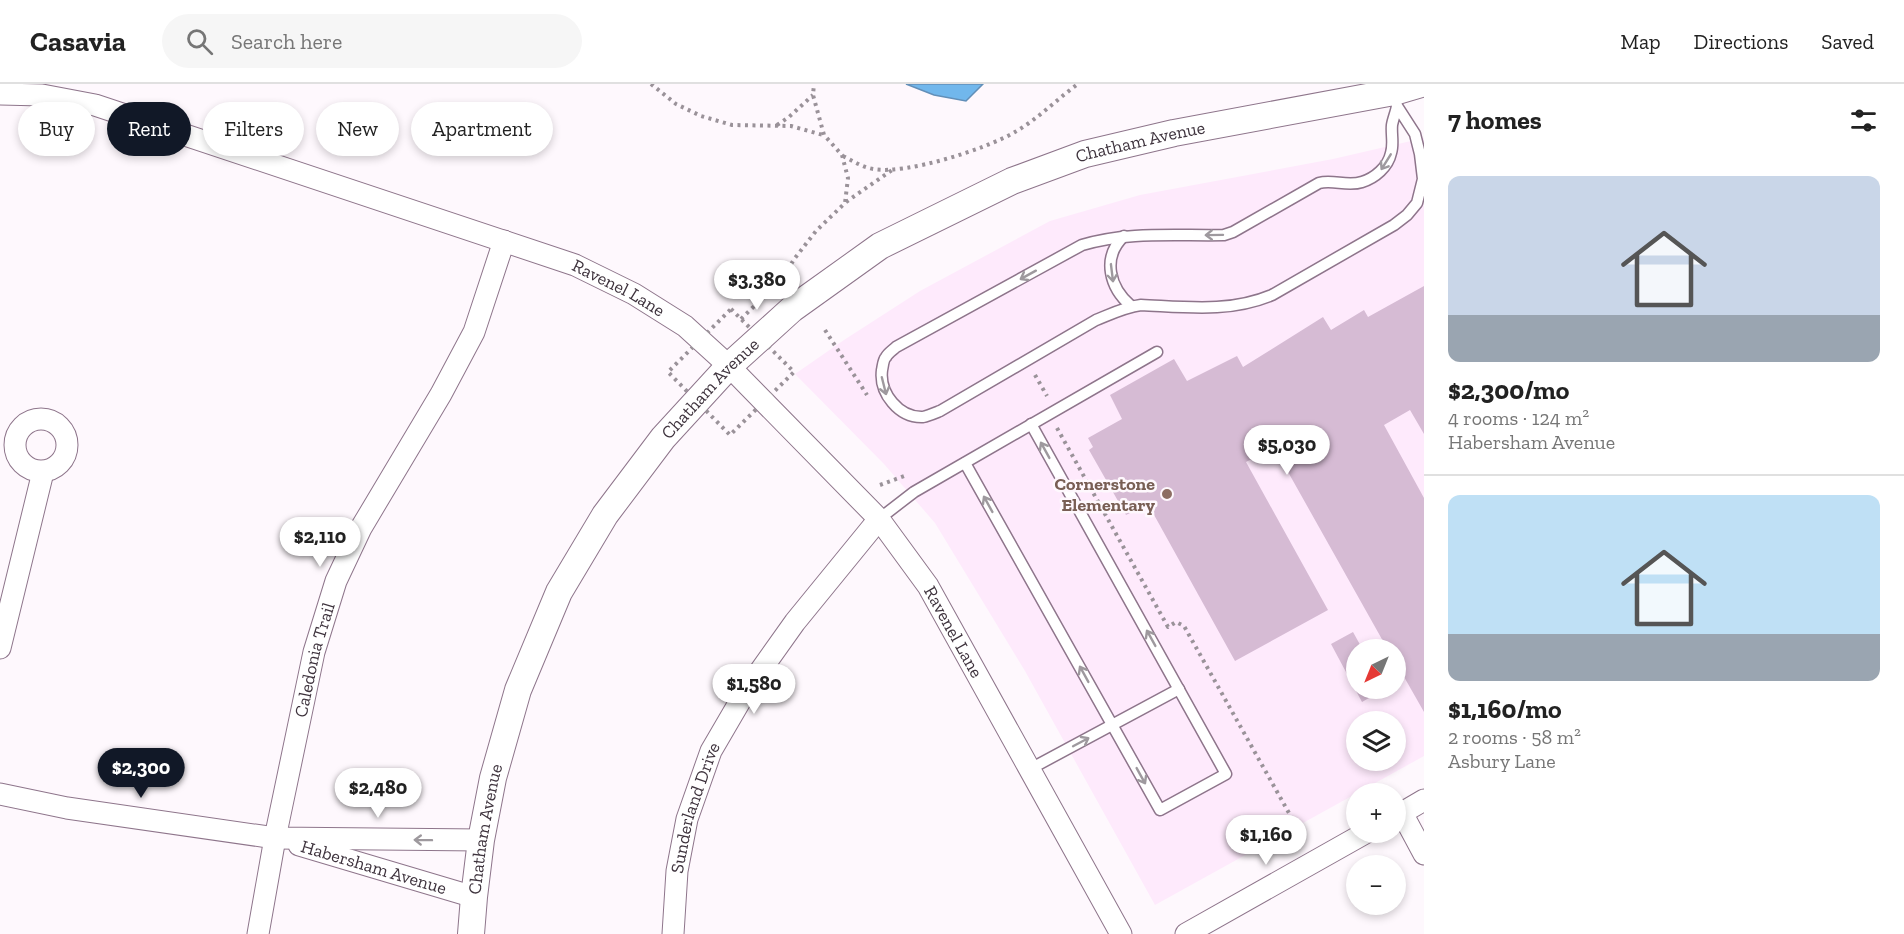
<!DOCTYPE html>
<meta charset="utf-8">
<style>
body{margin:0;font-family:"Zilla Slab",serif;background:#f6f6f6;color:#222;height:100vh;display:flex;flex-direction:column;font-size:22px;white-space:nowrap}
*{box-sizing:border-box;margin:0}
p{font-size:20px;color:#767676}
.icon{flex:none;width:33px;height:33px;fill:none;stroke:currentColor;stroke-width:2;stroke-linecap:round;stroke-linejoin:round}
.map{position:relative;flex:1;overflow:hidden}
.sheet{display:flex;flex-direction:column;background:#fff;width:480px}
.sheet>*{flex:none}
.banner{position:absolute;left:18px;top:18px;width:570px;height:54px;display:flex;gap:12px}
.needle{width:39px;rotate:223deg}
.tools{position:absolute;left:1346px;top:555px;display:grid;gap:12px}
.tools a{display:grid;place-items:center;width:60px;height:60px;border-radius:50%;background:#fff;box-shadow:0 3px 9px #0003;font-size:30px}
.price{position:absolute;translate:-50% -51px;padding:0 14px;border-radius:21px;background:#fff;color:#222;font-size:20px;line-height:39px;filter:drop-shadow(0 2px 3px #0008)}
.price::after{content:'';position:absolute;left:50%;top:36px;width:18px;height:14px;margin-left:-9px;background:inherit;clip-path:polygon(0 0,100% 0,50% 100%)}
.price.selected{background:#111827;color:#fff}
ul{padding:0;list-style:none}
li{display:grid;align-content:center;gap:12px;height:318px;padding:0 24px}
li+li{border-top:2px solid #e0e0e0}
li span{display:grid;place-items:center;height:186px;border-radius:12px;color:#555}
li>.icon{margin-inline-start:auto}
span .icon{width:108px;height:108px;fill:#fffc;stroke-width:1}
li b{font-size:26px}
h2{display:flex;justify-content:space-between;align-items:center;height:72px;padding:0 24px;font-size:26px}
.chip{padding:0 21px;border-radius:27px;background:#fff;box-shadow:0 3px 9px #0003;font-size:21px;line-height:54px}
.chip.selected{background:#111827;color:#fff}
header{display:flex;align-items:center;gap:36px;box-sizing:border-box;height:84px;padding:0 30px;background:#fff;border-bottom:2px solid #e0e0e0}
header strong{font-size:28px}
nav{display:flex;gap:33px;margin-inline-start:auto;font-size:21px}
.search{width:420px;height:54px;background:#f6f6f6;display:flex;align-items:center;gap:15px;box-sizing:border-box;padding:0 21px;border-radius:33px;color:#767676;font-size:22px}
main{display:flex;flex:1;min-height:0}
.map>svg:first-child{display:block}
.built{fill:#feeafc;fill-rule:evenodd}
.water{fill:#71b7ec;stroke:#628fb8;stroke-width:1.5}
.building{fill:#d6bbd4}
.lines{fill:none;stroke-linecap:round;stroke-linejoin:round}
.service-casing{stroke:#8e758b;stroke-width:13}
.minor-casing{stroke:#8e758b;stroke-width:23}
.tertiary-casing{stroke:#8e758b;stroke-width:28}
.path{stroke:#9a9299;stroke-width:4;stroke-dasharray:3 4.5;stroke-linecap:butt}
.service{stroke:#fff;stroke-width:10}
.minor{stroke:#fff;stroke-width:21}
.tertiary{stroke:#fff;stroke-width:26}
.oneway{stroke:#9e999e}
.education-dot{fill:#8d6e63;stroke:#fef8fd;stroke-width:2}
.labels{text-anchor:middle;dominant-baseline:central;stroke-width:5;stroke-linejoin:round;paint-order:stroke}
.street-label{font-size:18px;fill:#3e333d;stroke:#fef8fd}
.education-label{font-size:18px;font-weight:bold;fill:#785e54;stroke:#fef8fd;text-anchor:end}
</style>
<header>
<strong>Casavia</strong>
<div class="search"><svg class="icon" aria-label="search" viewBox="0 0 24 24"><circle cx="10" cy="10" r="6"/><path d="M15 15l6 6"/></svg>Search here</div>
<nav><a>Map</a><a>Directions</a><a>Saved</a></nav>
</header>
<main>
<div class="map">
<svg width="1424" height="850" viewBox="0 0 1424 850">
<rect width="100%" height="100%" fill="#fef8fd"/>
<path class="built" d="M1424,54V672L1155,821L1025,587L935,439L884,380L795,290L844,256L920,207L1050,137L1140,111L1333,75ZM1356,566H1395V604H1356ZM1356,638H1395V676H1356Z"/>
<path class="water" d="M906,0H983L966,17L934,11Z"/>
<g class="building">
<path d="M1424,202V350L1410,326L1384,341L1424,414V628L1395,577V566H1388L1274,363L1246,378L1328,526L1235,577L1148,420L1126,431L1089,366L1093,363L1088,354L1122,335L1110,311L1174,275L1187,297L1237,272L1243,283L1323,233L1331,246L1364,226L1368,233Z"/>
<path d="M1353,548L1363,566H1356V604H1386L1362,618L1331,560Z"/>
</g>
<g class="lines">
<g class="service-casing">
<g id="service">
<path d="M1394,8L1397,22L1415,50L1420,70L1423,95L1417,119L1407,131L1394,141L1272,211C1229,229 1186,223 1141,221C1125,223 1111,230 1096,236L940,327C935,329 928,332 923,333C899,334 879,309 882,286C883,282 883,276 886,273C888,269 893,266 896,263L1082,161C1127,147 1177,152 1224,151L1233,148L1319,99C1333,95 1347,103 1362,98C1375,94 1388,83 1391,69C1394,60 1391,50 1392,41C1393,35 1396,28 1397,22"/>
<path d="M1124,152C1101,174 1110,204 1131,222"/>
<path d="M965,379L1160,726L1226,690L1031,340"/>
<path d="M879,435L914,408L1157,268"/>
<path d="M1030,685L1179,605"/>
</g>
</g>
<g class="minor-casing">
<g id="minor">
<path id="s1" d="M0,10L42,11L95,21L575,181L634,210L685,242L729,282L879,435L928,502L1121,850"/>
<circle cx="41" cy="361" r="26"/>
<path d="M0,564L43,388"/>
<path d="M0,710L67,724L275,754L481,756"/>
<path d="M1402,729L1424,770"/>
<path d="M1395,733L1424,716"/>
<path id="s2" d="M299,761L474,813"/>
<path id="s3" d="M258,850L275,754L314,568L336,497L361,444L441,310L474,248L504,157"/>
<path id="s4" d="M673,850L677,787L687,735L711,667L746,607L795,538L879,435"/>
<path d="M1186,850L1367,748"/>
</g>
</g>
<g class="tertiary-casing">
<g id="tertiary">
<path id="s5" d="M471,850L474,813L481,756L493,694L518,606L559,508L605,431L663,354L729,282L760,254L792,225L880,162L1012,97L1085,70L1174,49L1394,8L1421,0"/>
</g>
</g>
<g class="path">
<path d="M651,0L676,20L701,32L732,41L791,42L823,51"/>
<path d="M777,41L789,33L813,11"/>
<path d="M843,72C853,77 862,83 873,85C906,91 986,65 1015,48C1038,35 1057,15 1078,0"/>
<path d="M846,118L892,86"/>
<path d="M731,225L794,288L730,351L668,288Z"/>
<path d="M741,235L780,197L795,174L816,147L845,119L848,94L842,71L824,51L813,11L814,0"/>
<path d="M825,246L867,311"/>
<path d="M1035,291L1047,312"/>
<path d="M1057,344L1168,543L1176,538L1184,542L1303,754"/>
<path d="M880,401L907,391"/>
</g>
<use href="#service" class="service"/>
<use href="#minor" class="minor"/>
<use href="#tertiary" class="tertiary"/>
</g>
<defs><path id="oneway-shaft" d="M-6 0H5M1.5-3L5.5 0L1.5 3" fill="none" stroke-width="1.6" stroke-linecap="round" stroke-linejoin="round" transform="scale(1.5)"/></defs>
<g class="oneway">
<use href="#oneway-shaft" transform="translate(1386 78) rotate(122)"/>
<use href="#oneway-shaft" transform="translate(1214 151) rotate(179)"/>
<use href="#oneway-shaft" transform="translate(1112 189) rotate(83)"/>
<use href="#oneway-shaft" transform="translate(1028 191) rotate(151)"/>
<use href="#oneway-shaft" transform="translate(884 302) rotate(76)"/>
<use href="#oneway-shaft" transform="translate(1045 366) rotate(-119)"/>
<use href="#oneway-shaft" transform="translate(988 420) rotate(-119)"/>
<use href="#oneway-shaft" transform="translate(1151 554) rotate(-119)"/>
<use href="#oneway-shaft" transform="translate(1084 590) rotate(-119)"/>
<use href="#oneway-shaft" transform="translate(1081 658) rotate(-28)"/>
<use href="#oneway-shaft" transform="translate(1141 692) rotate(61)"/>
<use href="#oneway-shaft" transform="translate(423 756) rotate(-179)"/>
</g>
<circle class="education-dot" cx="1167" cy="410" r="6"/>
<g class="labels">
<g class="street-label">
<text stroke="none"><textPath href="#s5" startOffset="1114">Chatham Avenue</textPath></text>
<text stroke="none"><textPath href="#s1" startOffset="651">Ravenel Lane</textPath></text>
<text stroke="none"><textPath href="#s5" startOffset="610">Chatham Avenue</textPath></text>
<text stroke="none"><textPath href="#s1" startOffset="1137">Ravenel Lane</textPath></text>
<text stroke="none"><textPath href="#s3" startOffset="280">Caledonia Trail</textPath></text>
<text stroke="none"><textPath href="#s4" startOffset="129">Sunderland Drive</textPath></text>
<text stroke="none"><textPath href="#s5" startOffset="106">Chatham Avenue</textPath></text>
<text stroke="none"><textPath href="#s2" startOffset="78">Habersham Avenue</textPath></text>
</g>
<g class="education-label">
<text x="1155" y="400">Cornerstone<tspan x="1155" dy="21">Elementary</tspan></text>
</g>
</g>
</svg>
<div class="tools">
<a><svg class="needle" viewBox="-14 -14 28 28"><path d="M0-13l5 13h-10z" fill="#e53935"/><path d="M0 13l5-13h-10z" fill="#767676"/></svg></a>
<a><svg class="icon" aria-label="layers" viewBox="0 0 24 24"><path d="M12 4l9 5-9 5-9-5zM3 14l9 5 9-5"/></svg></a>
<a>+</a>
<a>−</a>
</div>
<b class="price" style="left:757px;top:227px">$3,380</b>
<b class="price" style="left:1287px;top:392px">$5,030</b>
<b class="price" style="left:320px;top:484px">$2,110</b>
<b class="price" style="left:754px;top:631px">$1,580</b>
<b class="price selected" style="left:141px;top:715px">$2,300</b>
<b class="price" style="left:378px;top:735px">$2,480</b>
<b class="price" style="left:1266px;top:782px">$1,160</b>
<div class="banner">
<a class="chip">Buy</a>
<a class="chip selected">Rent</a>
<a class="chip">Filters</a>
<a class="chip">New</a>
<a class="chip">Apartment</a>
</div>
</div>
<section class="sheet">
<h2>7 homes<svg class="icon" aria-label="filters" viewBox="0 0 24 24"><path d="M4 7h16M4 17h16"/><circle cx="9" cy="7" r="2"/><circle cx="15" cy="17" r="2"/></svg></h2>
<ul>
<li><span style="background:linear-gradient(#c9d6e8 75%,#9aa5b1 0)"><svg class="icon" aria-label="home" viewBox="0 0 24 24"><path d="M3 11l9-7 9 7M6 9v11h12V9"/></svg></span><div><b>$2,300/mo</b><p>4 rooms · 124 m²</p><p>Habersham Avenue</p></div></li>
<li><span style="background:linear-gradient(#bfe0f5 75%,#9aa5b1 0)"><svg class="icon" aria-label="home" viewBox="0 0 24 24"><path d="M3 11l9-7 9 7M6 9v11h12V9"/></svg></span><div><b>$1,160/mo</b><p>2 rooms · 58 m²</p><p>Asbury Lane</p></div></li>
</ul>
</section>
</main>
